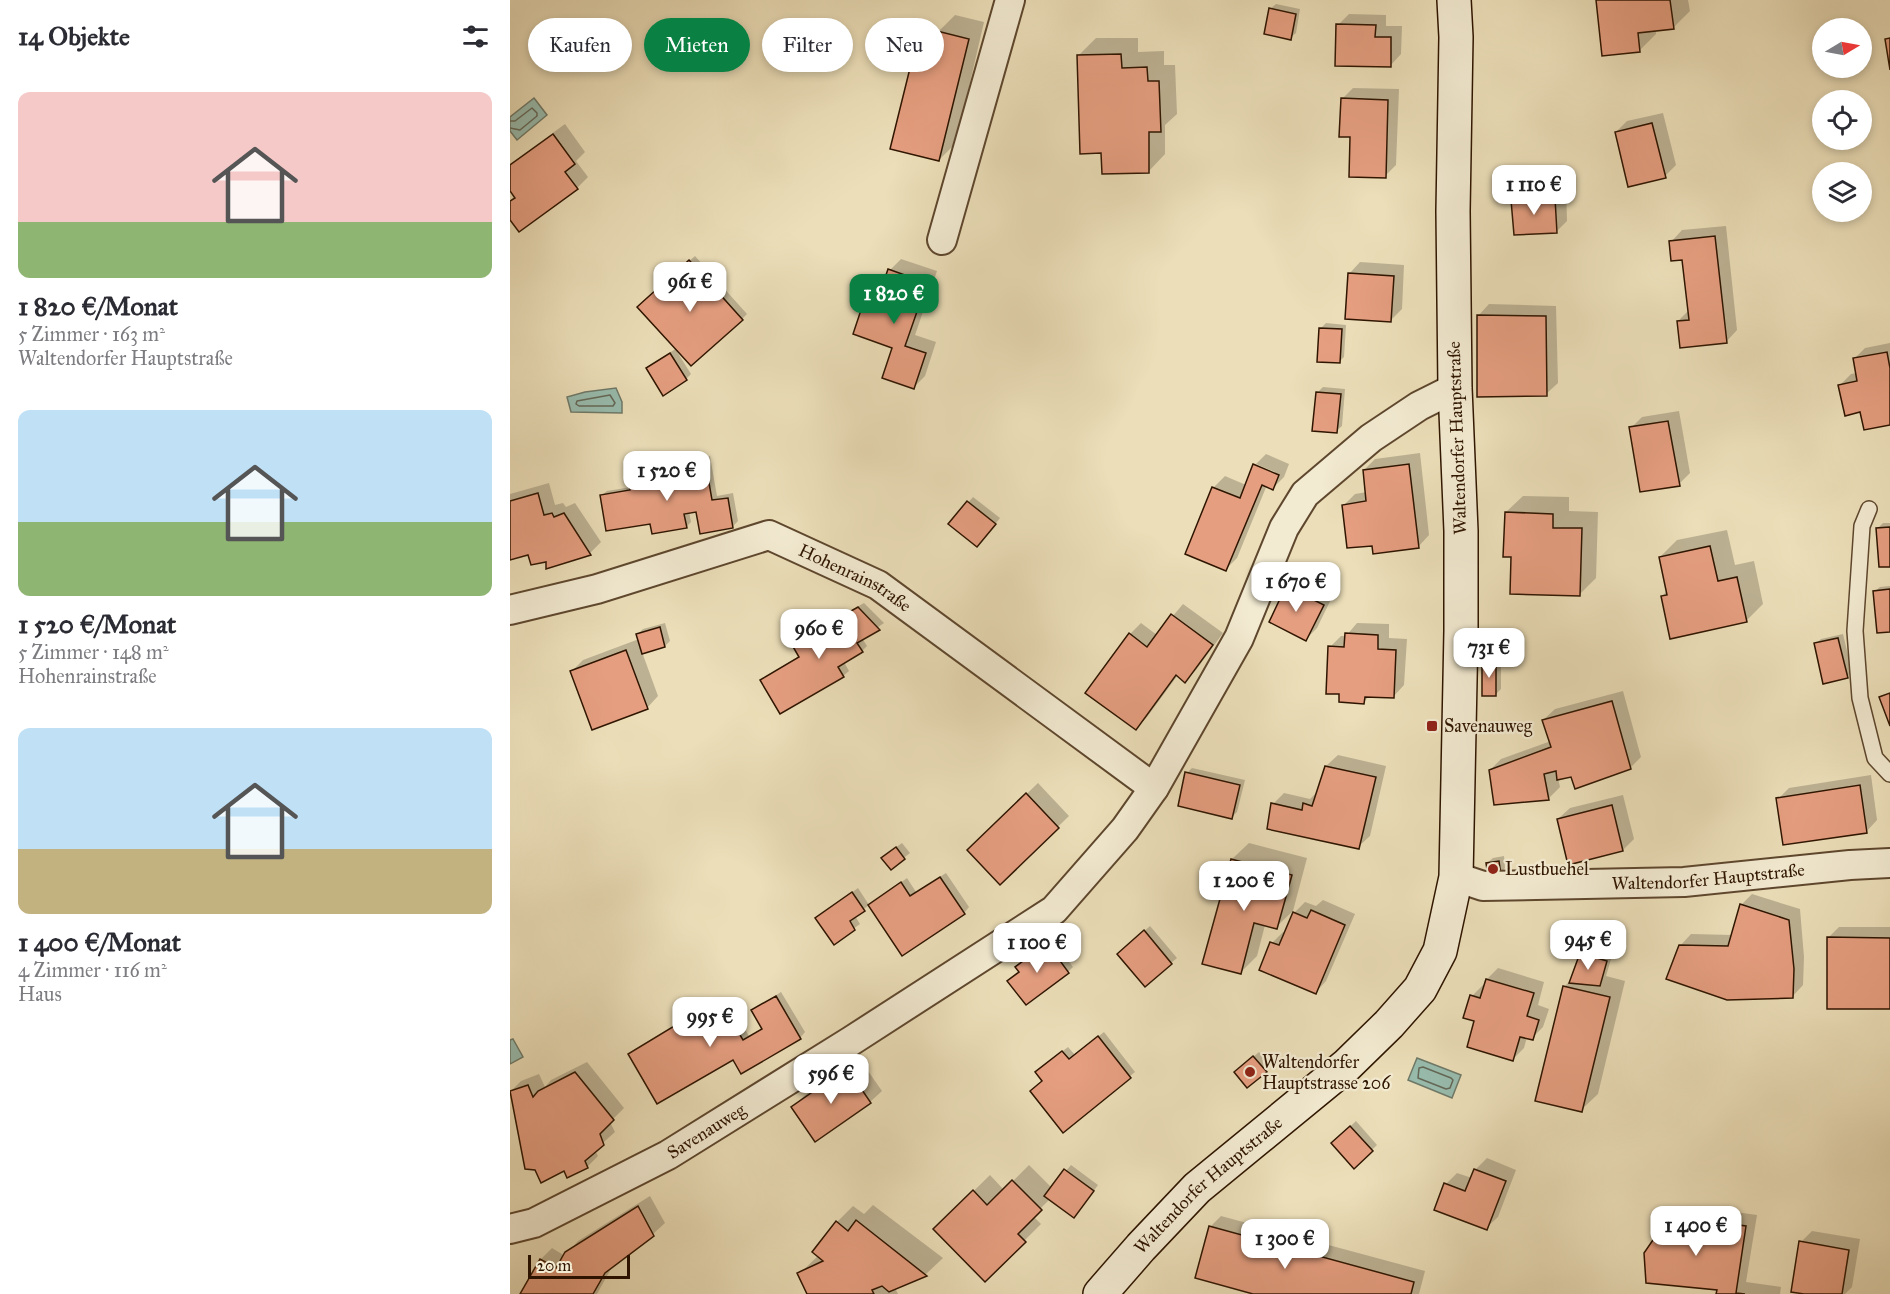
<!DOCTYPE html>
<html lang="de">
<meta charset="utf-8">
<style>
body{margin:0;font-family:"IM FELL Great Primer",serif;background:#f7f7f7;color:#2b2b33;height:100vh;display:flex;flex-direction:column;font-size:22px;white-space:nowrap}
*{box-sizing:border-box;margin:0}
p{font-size:20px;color:#7c7c81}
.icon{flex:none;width:33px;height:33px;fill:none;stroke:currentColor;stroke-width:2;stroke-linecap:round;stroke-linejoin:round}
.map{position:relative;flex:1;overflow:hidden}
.drawer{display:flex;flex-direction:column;background:#fff;width:510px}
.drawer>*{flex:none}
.hud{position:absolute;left:18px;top:18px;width:570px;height:54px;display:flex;gap:12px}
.needle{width:39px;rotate:80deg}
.controls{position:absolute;left:1302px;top:18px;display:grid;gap:12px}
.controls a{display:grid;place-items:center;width:60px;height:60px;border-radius:50%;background:#fff;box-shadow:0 3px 9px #0003;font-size:30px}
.scale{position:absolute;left:18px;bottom:15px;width:102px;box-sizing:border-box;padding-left:6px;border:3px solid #2f1500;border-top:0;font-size:16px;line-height:21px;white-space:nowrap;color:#2f1500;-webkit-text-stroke:4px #f2ead1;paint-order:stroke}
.price{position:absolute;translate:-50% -51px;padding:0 14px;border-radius:12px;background:#fff;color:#222;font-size:20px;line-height:39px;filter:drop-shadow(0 2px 3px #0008)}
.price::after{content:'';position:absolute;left:50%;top:36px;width:18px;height:14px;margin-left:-9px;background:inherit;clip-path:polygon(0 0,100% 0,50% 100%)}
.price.active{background:#0b8043;color:#fff}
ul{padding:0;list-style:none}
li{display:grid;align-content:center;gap:12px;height:318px;padding:0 18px}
li span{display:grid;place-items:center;height:186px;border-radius:12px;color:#555}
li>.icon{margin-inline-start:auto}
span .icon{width:108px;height:108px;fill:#fffc;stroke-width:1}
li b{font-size:26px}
h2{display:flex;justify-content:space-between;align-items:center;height:72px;padding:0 18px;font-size:26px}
.chip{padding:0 21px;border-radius:27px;background:#fff;box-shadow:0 3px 9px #0003;font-size:21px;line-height:54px}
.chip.active{background:#0b8043;color:#fff}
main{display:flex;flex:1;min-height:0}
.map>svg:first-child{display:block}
.water{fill:#98bcae;stroke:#6e7968;stroke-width:1.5}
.shadow{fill:#0003}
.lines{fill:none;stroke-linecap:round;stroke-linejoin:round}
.shore{stroke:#646857;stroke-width:1.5}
.building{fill:#e59e80;stroke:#2f1500;stroke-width:1.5}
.lane-casing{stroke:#5e472e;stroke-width:18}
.street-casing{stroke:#5e472e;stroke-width:32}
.secondary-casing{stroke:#2f1500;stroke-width:36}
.lane{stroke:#f2ead1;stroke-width:15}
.street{stroke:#f2ead1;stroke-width:28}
.secondary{stroke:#f2ead1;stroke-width:33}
.poi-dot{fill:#8f2418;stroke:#f2ead1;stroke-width:2}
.labels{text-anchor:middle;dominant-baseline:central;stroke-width:4.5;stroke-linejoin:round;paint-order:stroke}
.street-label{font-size:18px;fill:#2f1500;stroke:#f2ead1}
.poi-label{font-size:18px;fill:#2f1500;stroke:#f2ead1;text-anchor:start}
</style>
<main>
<section class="drawer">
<h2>14 Objekte<svg class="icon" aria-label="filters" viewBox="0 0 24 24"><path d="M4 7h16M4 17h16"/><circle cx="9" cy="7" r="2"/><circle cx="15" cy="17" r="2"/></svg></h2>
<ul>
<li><span style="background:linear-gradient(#f6c9c9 70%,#8fb573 0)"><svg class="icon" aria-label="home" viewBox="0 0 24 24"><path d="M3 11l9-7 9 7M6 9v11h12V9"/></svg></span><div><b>1 820 €/Monat</b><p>5 Zimmer · 163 m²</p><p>Waltendorfer Hauptstraße</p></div></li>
<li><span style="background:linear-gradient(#bfe0f5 60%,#8fb573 0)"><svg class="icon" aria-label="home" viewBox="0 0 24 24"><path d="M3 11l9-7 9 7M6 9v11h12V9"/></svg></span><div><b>1 520 €/Monat</b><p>5 Zimmer · 148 m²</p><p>Hohenrainstraße</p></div></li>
<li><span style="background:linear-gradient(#bfe0f5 65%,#c2b280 0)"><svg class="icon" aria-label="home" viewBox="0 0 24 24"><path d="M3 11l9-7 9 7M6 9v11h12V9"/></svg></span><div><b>1 400 €/Monat</b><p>4 Zimmer · 116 m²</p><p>Haus</p></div></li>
</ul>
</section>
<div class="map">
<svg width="1380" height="1294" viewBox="0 0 1380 1294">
<rect width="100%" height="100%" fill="#ebdeb8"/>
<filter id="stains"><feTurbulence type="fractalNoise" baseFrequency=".00333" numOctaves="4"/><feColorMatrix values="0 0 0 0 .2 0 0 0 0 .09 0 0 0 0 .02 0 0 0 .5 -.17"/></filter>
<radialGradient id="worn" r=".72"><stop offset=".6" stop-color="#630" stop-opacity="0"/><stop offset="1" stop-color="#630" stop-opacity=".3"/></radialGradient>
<g class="water">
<path d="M24,98L37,115L7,140L0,131V117Z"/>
<path d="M106,388L112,402V413L61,412L57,397L75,392Z"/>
<path d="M3,1039L13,1057L0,1064V1040Z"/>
<path d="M907,1058L951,1075L942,1098L898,1080Z"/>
</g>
<g class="shadow">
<path d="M1088,0H1178L1180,11L1163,28L1146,30V34L1129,51Z"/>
<path d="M766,4L790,9L786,33L780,38L760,9Z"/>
<path d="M839,14L876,15V26H892L891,54L880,66L828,25Z"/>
<path d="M445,15L474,22L446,143L429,160L404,61L420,44L425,45L429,31Z"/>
<path d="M586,38H628V52L654,51V65H665L667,114L655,125V154L639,171L593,151L569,55Z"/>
<path d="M843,88L889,89L886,165L875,176L841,136L832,99Z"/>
<path d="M1153,113L1166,165L1155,176L1106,132L1117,121Z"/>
<path d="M55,124L75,152L66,161L78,177L67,188L0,217V201L5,196L0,189V164Z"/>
<path d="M1056,187L1057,221L1046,232L1003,200L1014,189Z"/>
<path d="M1216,226L1227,330L1216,342L1168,321L1179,310L1174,258L1161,242L1172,230Z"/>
<path d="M185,256L237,314L232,319L166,350L181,374L176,379L143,363L167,348L134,302Z"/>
<path d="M391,259L427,271L405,335L426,342L415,376L404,387L384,347L361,287L372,276L377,278L380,270Z"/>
<path d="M850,262L894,265L892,309L880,321L839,274Z"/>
<path d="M979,304L1046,306L1048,383L1036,394L968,316Z"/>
<path d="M816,323L836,325L834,357L829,362L811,328Z"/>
<path d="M1380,343V424L1351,411L1330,385L1341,374L1347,373L1344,359L1355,348Z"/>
<path d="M813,387L835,389L832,426L826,431L808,392Z"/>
<path d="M1169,411L1180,473L1169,484L1121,428L1132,417Z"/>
<path d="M910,453L919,535L908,547L863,544L834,505L845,494L857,492L854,470L865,459Z"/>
<path d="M756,454L779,464L774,477L763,488L757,485L727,558L716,569L677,553L703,488L715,476L736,485L765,474V472L746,464Z"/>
<path d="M200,456L207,496L223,493L228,521L222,527L187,510L179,511L181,522L176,527L141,523L91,496L97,491L121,487L119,473L124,468L157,462L160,476L177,474L176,464L181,459Z"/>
<path d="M39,483L45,505L53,503L56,507L65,503L91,542L80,553L37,561L19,553L0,558V494Z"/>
<path d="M1013,496L1059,497V511L1088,512L1086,578L1069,595L1003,556L996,512Z"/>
<path d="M463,497L490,518L472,540L440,524Z"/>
<path d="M1373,523H1380V565L1368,528Z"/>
<path d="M1217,530L1225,565L1244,561L1253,604L1236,621L1152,596L1157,591L1150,557L1167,540Z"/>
<path d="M787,564L818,570L816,586L813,588L824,593L807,628L796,639L761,622L778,587L782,569Z"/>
<path d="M1380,586V631L1364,592L1370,587Z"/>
<path d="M354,603L374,623L352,638L357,646L352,651L334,662L339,671L333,676L270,712L252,680L257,675L290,656L284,645L289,640Z"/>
<path d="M673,604L713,633L686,670L675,681L668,675L637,717L626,728L620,634L631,623L647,635Z"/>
<path d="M155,623L160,641L155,646L132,652L148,696L137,708L62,671L73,660L129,639L128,634L133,629Z"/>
<path d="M847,623L879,624V638L897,639L894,685L883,697L860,695L854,702L820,647L831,636H836Z"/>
<path d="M1333,634L1342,672L1337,677L1305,644L1311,639Z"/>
<path d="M991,656V689L986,694L973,662L978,657Z"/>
<path d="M1113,691L1131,757L1120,768L1048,778L1050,787L1039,798L985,803L980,770L991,759L1041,741L1033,720L1045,709Z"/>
<path d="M828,755L876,766L860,836L848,847L763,804L774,793L800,799L806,793L808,794L816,766Z"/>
<path d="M682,768L735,780L727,812L722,817L677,773Z"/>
<path d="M1361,775L1367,820L1356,832L1268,799L1279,788Z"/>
<path d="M528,783L559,816L490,883L459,850Z"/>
<path d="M1113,795L1124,839L1113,850L1048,819L1060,808Z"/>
<path d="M392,843L400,853L381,868L378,853Z"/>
<path d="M739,843L797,858L783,911L766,927L755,925L747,956L730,973L694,963L722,859Z"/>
<path d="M994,856L995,868L990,874L977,863L983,858Z"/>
<path d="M436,873L459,907L454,913L360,905L397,878L406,892Z"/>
<path d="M348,888L359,905L345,916L350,924L324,943L307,918Z"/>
<path d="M1242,894L1290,909L1294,957L1293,985L1282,997L1170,946L1181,934L1223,935L1231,905Z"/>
<path d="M813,900L845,914L816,981L805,993L762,943L773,932L776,933L784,913L795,902L806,906Z"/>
<path d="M640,926L667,958L635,985L614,949Z"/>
<path d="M1329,927H1380V1008L1318,938Z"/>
<path d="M542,939L563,967L558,972H511L512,962Z"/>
<path d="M1076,948L1102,956L1096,976L1115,981L1088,1094L1071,1110L1054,987L1062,979L1071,954Z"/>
<path d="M988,968L1034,982L1028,1005L1039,1009L1033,1027L1022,1038L1017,1037L1014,1048L1003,1059L966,1020L962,996L973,985L975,986L977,979Z"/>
<path d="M271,992L295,1032L290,1038L223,1058L120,1054L125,1049L205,1001L210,1010L219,1004L239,1036L253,1028L243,1010Z"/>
<path d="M594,1032L625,1072L553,1131L533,1080L532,1067L558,1047L565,1055Z"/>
<path d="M749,1052L761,1066L756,1071L731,1067Z"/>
<path d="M349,1058L372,1091L360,1102L305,1140L283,1107L294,1096Z"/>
<path d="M77,1062L114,1108L100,1122L105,1132L85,1150L88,1156L77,1167L0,1092L11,1081L29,1074L35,1087L41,1080Z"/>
<path d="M846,1121L867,1145L844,1167L828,1138Z"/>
<path d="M977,1158L1006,1170L988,1217L976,1228L936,1184L947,1173L962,1178L966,1169Z"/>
<path d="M519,1165L542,1188L561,1165L588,1185L569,1211L540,1199L523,1216L531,1224L475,1280L425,1229L480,1175L494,1190Z"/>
<path d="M140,1196L155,1223L143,1234L103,1265L87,1294H12L31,1259L42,1248L55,1256L68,1241Z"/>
<path d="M363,1205L433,1258L416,1274L385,1288L388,1294H298L289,1274L309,1255L327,1222L343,1206L354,1214Z"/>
<path d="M1211,1210L1247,1215L1236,1282L1271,1287L1270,1294H1208L1209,1289L1157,1222L1169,1211L1205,1217Z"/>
<path d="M711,1216L915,1271L909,1294H748L700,1227Z"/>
<path d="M1302,1231L1350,1239L1342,1287L1335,1294H1304L1291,1242Z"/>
</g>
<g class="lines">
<g class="shore">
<path d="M0,121H5L22,108L27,113V116L10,130L0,128"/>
<path d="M100,395L105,403L103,406H69L66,404L67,401Z"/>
<path d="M913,1067L941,1078L943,1080L940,1088L936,1089L908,1078L909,1068Z"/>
</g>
</g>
<g class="building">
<path d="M1086,0H1160L1164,29L1128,33L1130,52L1092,56Z"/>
<path d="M759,8L786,14L781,40L754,34Z"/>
<path d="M826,24L866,25L865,37H881V67L825,66Z"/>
<path d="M427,31L459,39L429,161L380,149L402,60L419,65Z"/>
<path d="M1380,38V70L1375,39Z"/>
<path d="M611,54L612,68L637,67L638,81H649L651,132H639V173L592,174L591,153L570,154L567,55Z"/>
<path d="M831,98L878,100L876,178L839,177L840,137H829Z"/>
<path d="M1142,123L1156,178L1118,187L1105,132Z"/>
<path d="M43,134L65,164L55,172L68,189L9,232L0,220V201L5,198L0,191V165Z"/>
<path d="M1045,198L1047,233L1004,235L1001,200Z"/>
<path d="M1205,236L1217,343L1170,348L1167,321L1179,320L1172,260L1161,261L1159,241Z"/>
<path d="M179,260L233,320L181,366L127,307Z"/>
<path d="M378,269L417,283L395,346L416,353L404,389L372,378L382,348L343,334L359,286L371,290Z"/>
<path d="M838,273L884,276L881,322L835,319Z"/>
<path d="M967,315L1036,316L1037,396L967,397Z"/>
<path d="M809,328L832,329L830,363L807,362Z"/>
<path d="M1377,352L1380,368V425L1354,430L1350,412L1335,416L1328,385L1347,381L1343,358Z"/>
<path d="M160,353L177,380L153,396L136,368Z"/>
<path d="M806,392L831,394L827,433L802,431Z"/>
<path d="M1158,421L1170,486L1130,492L1119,427Z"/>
<path d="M195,460L202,500L218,498L223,528L190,534L186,512L174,514L177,528L142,534L140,524L96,531L90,495L120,490L118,473L153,467L155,481L176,477L174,463Z"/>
<path d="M743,464L769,475L763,490L752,485L716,571L675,554L702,487L730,498Z"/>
<path d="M899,464L909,548L863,554L862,546L837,548L832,505L856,501L853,470Z"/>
<path d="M28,493L34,515L42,513L44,517L54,513L81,555L36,569V562L21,565L18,555L0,560V501Z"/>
<path d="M457,501L486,524L467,547L438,524Z"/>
<path d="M995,512L1043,514V528H1072L1070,596L1000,594L1001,557H993Z"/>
<path d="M1380,527V567H1369L1366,528Z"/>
<path d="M1200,546L1208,581L1227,577L1237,622L1160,639L1151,596L1157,595L1149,557Z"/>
<path d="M780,569L814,575L811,593L776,586Z"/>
<path d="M776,586L814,605L796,641L759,622Z"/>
<path d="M1380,589V632L1367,633L1363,591Z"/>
<path d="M348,607L370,630L347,643L353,652L328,667L334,677L270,714L250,680L289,657L282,645Z"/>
<path d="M661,614L703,645L675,683L666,675L626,730L575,693L619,633L637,647Z"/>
<path d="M150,627L155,647L132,654L126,634Z"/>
<path d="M835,633L868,635V649L886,650L884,698L855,697L854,704L829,702V694H816L818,646L834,647Z"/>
<path d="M1328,638L1338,678L1313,684L1304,643Z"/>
<path d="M116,650L138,709L82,730L60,671Z"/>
<path d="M986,661V696H972V662Z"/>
<path d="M1380,693V726L1369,697Z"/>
<path d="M1102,701L1121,769L1065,789L1061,777L1047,780L1046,771L1034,774L1039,800L984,805L979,770L1041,747L1032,720Z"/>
<path d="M815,766L866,777L849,849L757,829L761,803L792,810L793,803L802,806Z"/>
<path d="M675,772L730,785L722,819L668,806Z"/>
<path d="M1350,785L1357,833L1273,845L1266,798Z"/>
<path d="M516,793L549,828L490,885L457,850Z"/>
<path d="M1102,805L1113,851L1058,865L1047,819Z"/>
<path d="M386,847L395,859L381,870L371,858Z"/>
<path d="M721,859L782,875L767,929L744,923L731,974L692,964Z"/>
<path d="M989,861L991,875L978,877L976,863Z"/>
<path d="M430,877L455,914L392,956L358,905L391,882L400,896Z"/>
<path d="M342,892L355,911L340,921L345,930L324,945L305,918Z"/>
<path d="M1230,904L1279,920L1284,969L1283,998L1217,1000L1156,979L1169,945L1218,946Z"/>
<path d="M801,910L835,925L806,994L749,970L760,942L769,945L783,912L797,918Z"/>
<path d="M634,930L662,964L635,987L607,954Z"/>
<path d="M1317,937L1380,938V1009H1317Z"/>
<path d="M537,943L559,973L516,1005L497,981L509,972L505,967Z"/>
<path d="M1070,953L1097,961L1090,986L1059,983Z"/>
<path d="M976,979L1024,993L1017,1016L1029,1020L1023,1040L1010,1037L1003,1061L957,1047L964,1021L953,1018L960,995L970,998Z"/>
<path d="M1053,986L1100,997L1072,1112L1025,1101Z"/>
<path d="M266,996L291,1039L231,1074L223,1060L147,1104L118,1054L199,1005L204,1014L214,1008L233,1040L252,1029L241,1010Z"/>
<path d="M588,1036L621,1078L553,1133L520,1091L532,1081L525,1072L552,1051L559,1059Z"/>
<path d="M743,1056L757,1072L737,1088L724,1072Z"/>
<path d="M337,1068L361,1103L305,1142L281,1107Z"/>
<path d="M65,1072L104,1120L90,1134L94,1145L75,1161L78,1168L57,1178L54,1171L31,1183L25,1170L15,1169L0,1091L18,1085L23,1097L28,1091Z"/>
<path d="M840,1126L863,1151L844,1169L821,1143Z"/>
<path d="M554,1169L584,1191L564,1218L534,1196Z"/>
<path d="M964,1169L996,1181L977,1230L924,1210L934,1183L955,1191Z"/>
<path d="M502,1180L532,1210L508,1234L516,1242L475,1282L423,1229L463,1190L477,1205Z"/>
<path d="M128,1206L144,1236L95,1273L83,1294H10L30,1259L46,1268L55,1252Z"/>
<path d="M346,1220L417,1276L379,1292L372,1286L362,1290L364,1294H297L287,1273L313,1261L302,1252L326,1221L338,1231Z"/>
<path d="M1156,1221L1198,1228L1199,1221L1236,1226L1226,1293L1235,1294H1206L1207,1290L1136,1283L1134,1253Z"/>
<path d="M699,1226L904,1282L901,1294H743L685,1278Z"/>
<path d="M1289,1241L1339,1250L1332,1294H1294L1281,1292Z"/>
</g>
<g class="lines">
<g class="lane-casing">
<path id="lane" d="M1359,509L1352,526L1345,631L1350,698L1365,758L1380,774"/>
</g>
<g class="street-casing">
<g id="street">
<path d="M432,240L500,0"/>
<path id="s1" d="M0,610L87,589L259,535L368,585L644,788"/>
<path id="s2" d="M946,877L973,886L1174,882L1340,865L1380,863"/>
<path id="s3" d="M0,1229L24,1223L158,1155L341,1041L544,910L615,829L644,788L729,638L774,528L795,494L861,438L909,406L945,388"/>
</g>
</g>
<g class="secondary-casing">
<g id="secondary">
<path id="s4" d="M590,1294L631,1247L687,1188L837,1065L879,1024L910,989L930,951L946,877L951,631V531L945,388L943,211L946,37L944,0"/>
</g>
</g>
<use href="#lane" class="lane"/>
<use href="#street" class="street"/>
<use href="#secondary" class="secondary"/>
</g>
<g class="poi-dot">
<rect x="916" y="720" width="12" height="12" rx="3"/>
<circle cx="983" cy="869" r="6"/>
<circle cx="740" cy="1072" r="6"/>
</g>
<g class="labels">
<g class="street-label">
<text transform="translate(947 438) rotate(-92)">Waltendorfer Hauptstraße</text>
<text stroke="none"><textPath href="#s1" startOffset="366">Hohenrainstraße</textPath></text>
<text stroke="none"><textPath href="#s2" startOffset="254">Waltendorfer Hauptstraße</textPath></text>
<text stroke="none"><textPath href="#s3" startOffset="220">Savenauweg</textPath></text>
<text stroke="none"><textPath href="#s4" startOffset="154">Waltendorfer Hauptstraße</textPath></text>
</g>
<g class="poi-label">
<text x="934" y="726">Savenauweg</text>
<text x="995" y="869">Lustbuehel</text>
<text x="752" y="1062">Waltendorfer<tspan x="752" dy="21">Hauptstrasse 206</tspan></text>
</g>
</g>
<rect width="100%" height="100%" filter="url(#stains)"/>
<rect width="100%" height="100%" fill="url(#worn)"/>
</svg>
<div class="controls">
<a><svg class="needle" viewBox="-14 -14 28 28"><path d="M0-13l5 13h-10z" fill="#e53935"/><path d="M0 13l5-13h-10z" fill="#7c7c81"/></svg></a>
<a><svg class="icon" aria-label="locate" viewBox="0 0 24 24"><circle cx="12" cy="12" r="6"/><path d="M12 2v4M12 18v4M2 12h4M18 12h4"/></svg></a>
<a><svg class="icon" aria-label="layers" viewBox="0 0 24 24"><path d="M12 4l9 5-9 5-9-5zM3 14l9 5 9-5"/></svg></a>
</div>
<div class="scale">20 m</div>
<b class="price" style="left:1024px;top:216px">1 110 €</b>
<b class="price" style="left:180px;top:313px">961 €</b>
<b class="price active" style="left:384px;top:325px">1 820 €</b>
<b class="price" style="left:157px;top:502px">1 520 €</b>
<b class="price" style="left:786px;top:613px">1 670 €</b>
<b class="price" style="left:309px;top:660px">960 €</b>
<b class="price" style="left:979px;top:679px">731 €</b>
<b class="price" style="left:734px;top:912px">1 200 €</b>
<b class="price" style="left:1078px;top:971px">945 €</b>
<b class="price" style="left:527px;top:974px">1 100 €</b>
<b class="price" style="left:200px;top:1048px">995 €</b>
<b class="price" style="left:321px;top:1105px">596 €</b>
<b class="price" style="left:1186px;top:1257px">1 400 €</b>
<b class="price" style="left:775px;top:1270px">1 300 €</b>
<div class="hud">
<a class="chip">Kaufen</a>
<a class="chip active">Mieten</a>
<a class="chip">Filter</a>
<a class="chip">Neu</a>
</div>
</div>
</main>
